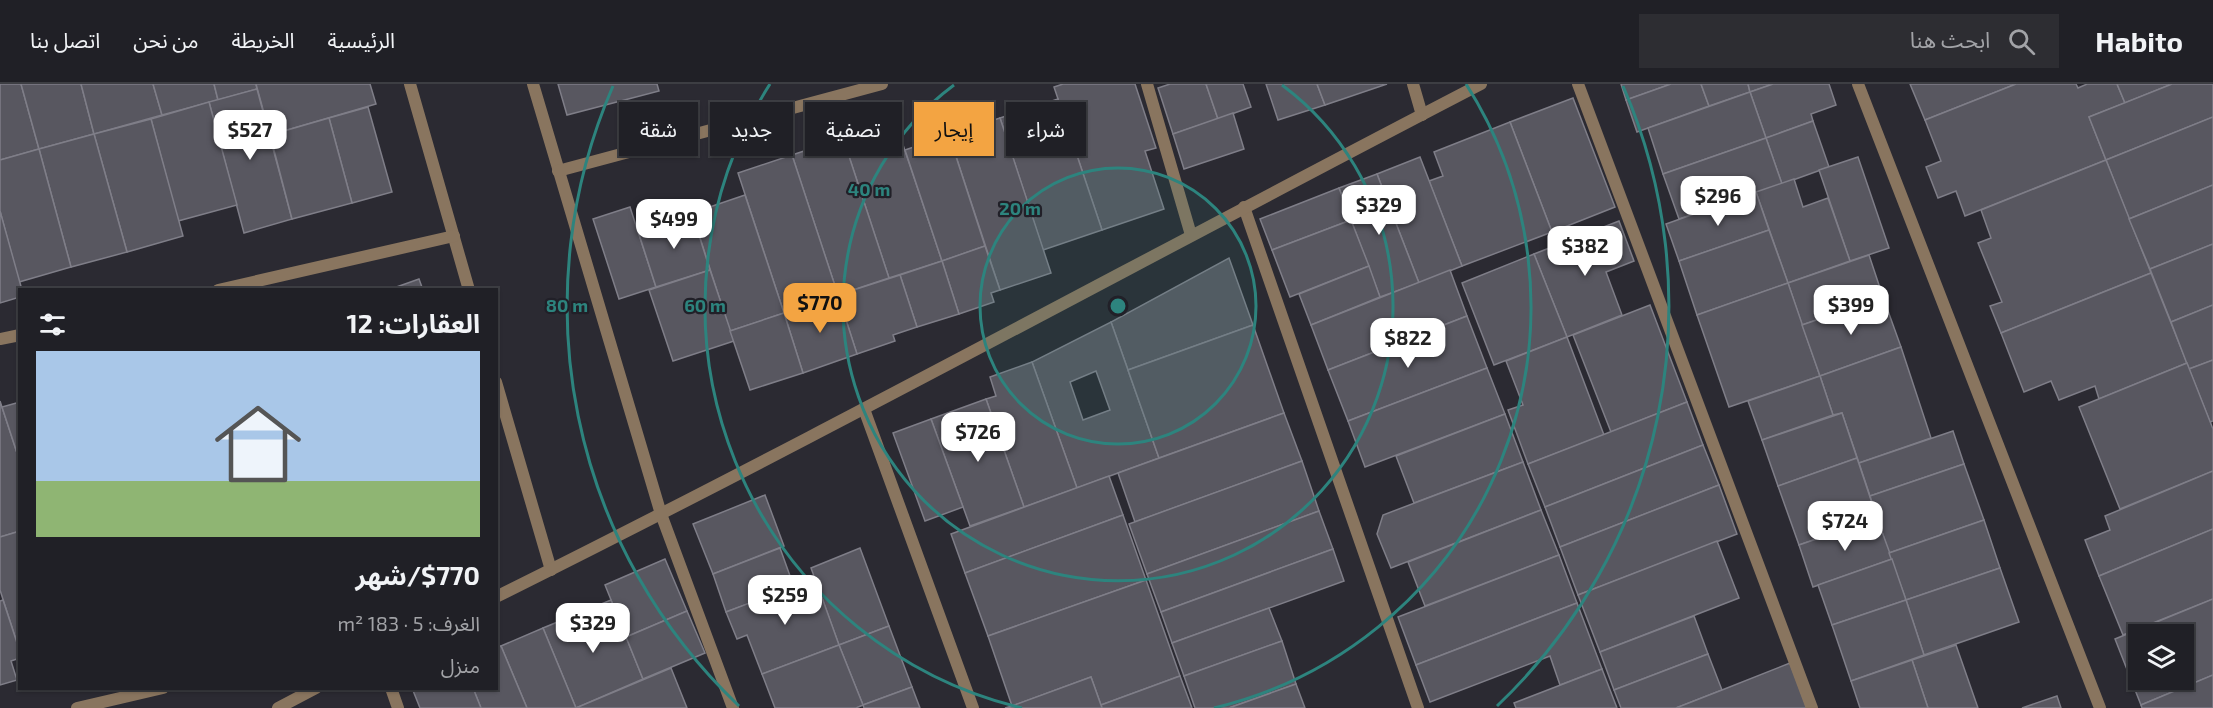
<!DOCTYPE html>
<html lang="ar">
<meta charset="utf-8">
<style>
body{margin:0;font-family:"Exo 2","Noto Sans Arabic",sans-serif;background:#2d2d32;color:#f1f3f6;direction:rtl;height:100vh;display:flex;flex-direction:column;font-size:22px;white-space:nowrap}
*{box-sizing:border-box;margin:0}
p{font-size:20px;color:#a2a3a7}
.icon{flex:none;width:33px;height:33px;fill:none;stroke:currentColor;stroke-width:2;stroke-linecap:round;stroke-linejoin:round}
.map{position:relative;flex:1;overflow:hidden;direction:ltr}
.side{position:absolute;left:18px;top:204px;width:480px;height:402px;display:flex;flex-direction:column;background:#202026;border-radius:0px;box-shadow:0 2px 4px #0004,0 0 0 2px #3d3e43;direction:rtl}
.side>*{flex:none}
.top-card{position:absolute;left:516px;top:18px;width:570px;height:54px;direction:rtl;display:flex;gap:12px}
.controls{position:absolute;left:2128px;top:540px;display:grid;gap:12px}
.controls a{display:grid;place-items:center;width:66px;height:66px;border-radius:0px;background:#202026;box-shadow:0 2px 4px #0004,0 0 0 2px #3d3e43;font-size:30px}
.price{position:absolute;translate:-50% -51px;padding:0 14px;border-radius:12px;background:#fff;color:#222;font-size:20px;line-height:39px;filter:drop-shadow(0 2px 3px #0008)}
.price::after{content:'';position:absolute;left:50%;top:36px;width:18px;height:14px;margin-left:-9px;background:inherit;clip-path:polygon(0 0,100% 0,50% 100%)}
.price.selected{background:#f3a442;color:#111}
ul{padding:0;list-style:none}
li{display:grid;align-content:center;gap:12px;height:318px;padding:0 18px}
li span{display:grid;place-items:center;height:186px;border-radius:0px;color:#555}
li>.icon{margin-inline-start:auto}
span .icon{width:108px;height:108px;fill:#fffc;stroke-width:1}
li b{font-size:26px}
h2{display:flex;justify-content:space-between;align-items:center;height:72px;padding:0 18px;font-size:26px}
.chip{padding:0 21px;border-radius:0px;background:#202026;box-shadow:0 2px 4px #0004,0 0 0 2px #3d3e43;font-size:21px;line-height:54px}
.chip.selected{background:#f3a442;color:#111}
header{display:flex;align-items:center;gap:36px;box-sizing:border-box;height:84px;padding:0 30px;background:#202026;border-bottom:2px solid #3d3e43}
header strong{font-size:28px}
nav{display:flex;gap:33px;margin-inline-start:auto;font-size:21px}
.search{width:420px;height:54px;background:#2d2d32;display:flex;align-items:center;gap:15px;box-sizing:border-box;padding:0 21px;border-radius:0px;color:#a2a3a7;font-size:22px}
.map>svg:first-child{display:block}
.building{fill:#585760;stroke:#7f7e88;stroke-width:1.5;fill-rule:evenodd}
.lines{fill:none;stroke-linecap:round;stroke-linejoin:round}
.minor{stroke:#89755f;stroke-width:12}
.ring{fill:none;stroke:#2d847e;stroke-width:3}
.centre{fill:#2d847e;stroke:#212028;stroke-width:3}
.ring-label{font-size:18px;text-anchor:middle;font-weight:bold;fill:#2d847e;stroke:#212028;stroke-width:4.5;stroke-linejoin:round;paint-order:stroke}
</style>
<header>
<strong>Habito</strong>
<div class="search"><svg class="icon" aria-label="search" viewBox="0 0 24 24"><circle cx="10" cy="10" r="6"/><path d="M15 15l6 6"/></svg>ابحث هنا</div>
<nav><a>الرئيسية</a><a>الخريطة</a><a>من نحن</a><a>اتصل بنا</a></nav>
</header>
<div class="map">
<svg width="2213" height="624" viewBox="0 0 2213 624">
<rect width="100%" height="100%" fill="#2b2a32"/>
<g class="building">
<path d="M0,0H21L39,65L0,76Z"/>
<path d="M21,0H81L94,50L39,65Z"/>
<path d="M81,0H153L162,31L94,50Z"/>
<path d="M153,0H214L218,16L162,31Z"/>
<path d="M214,0H256L257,5L218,16Z"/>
<path d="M256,0H370L376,20L270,51Z"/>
<path d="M558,0H657L659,7L567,31Z"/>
<path d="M1063,0H1135L1156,64L1145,67L1164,125L1102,146L1054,3Z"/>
<path d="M1170,0H1206L1218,35L1173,50L1158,4Z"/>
<path d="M1206,0H1243L1251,23L1218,35Z"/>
<path d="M1266,0H1317L1325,21L1278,36Z"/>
<path d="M1317,0H1387L1325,21Z"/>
<path d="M1621,0H1671L1626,16Z"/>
<path d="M1671,0H1701L1709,22L1637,48L1626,16Z"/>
<path d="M1701,0H1748L1750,8L1709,22Z"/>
<path d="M1748,0H1773L1750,8Z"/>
<path d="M1773,0H1829L1836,21L1811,30L1813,37L1766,54L1750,8Z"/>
<path d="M1910,0H2016L1925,36Z"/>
<path d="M2016,0H2076L2078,4L2087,0H2117L2125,19L2089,33L2106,76L1965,132L1956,107L1938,114L1926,83L1941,77L1925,36Z"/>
<path d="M2117,0H2172L2125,19Z"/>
<path d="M2172,0H2213V33L2106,76L2089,33Z"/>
<path d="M257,5L292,135L244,149L209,18Z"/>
<path d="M1750,8L1766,54L1663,90L1648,44Z"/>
<path d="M1573,14L1615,123L1552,148L1510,38Z"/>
<path d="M1058,15L1102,146L1043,166L1000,34Z"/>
<path d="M209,18L237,121L178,137L151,35Z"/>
<path d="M368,23L392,108L352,119L329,34Z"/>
<path d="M1233,29L1244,65L1184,85L1173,50Z"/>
<path d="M2213,33V101L2129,135L2106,76Z"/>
<path d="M329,34L352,119L292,135L270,51Z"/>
<path d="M1000,34L1051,189L1000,206L949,51Z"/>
<path d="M151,35L183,152L127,168L94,50Z"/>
<path d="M895,37L942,177L889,194L843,54Z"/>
<path d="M1813,37L1829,83L1782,100L1766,54Z"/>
<path d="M1510,38L1552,148L1462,182L1429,97L1443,92L1434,68Z"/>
<path d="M94,50L127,168L71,183L39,65Z"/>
<path d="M949,51L985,162L942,177L905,66Z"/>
<path d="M843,54L889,194L838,211L792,71Z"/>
<path d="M1766,54L1782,100L1679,135L1663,90Z"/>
<path d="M39,65L71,183L19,198L0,127V76Z"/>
<path d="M792,71L838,211L784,229L738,89Z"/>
<path d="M1420,73L1462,182L1419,199L1377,90Z"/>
<path d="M1858,73L1889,164L1850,177L1819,86Z"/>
<path d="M2106,76L2151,189L2001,249L1990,222L2002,218L1978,159L1991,154L1981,126Z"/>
<path d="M1377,90L1419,199L1380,213L1339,104Z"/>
<path d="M1794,95L1803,123L1828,114L1850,177L1788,199L1756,108Z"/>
<path d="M2213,101V160L2150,185L2129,135Z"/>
<path d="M1339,104L1351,136L1272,166L1260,135Z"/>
<path d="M1756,108L1769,146L1679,177L1666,140Z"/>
<path d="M745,111L784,229L730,247L692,129Z"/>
<path d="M630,123L656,203L619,215L593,135Z"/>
<path d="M0,127L22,206H20V213L0,219Z"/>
<path d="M692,129L710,186L656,203L638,147Z"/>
<path d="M1351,136L1369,182L1290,213L1272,166Z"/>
<path d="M1619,137L1634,177L1606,188L1622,231L1567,253L1534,170Z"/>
<path d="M1769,146L1788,199L1697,231L1679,177Z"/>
<path d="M2213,160V221L2171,238L2150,185Z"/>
<path d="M985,162L1000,206L991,209L994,218L959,230L942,177Z"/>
<path d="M1534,170L1567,253L1494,281L1462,199Z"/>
<path d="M1869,171L1883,213L1802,241L1788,199Z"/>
<path d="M1229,174L1253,241L1128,286L1111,238Z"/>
<path d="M942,177L959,230L917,243L900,191Z"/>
<path d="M1369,182L1380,213L1311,241L1299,210Z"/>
<path d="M710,186L734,257L673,277L649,206Z"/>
<path d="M1450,186L1467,232L1328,286L1311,241Z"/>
<path d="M2151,189L2187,279L2099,315L2095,302L2059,316L2051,297L2024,308L2001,249Z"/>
<path d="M900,191L917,243L893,251L895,257L857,270L838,211Z"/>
<path d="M419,195L423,206H388Z"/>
<path d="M1788,199L1820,292L1729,323L1697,231Z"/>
<path d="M838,211L857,270L803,289L784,229Z"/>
<path d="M1883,213L1901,263L1820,292L1802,241Z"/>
<path d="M1650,221L1687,318L1611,348L1573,251Z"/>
<path d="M2213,221V276L2189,285L2171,238Z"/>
<path d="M784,229L803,289L750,306L730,247Z"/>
<path d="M1467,232L1487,284L1348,337L1328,286Z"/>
<path d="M1111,238L1159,374L1077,404L1032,278ZM1096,287L1110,326L1083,336L1070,298Z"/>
<path d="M1253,241L1284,329L1159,374L1128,286Z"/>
<path d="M1567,253L1604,351L1528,380L1508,326L1523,321L1506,277Z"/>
<path d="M1901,263L1931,354L1859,379L1842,329L1833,331L1820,292Z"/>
<path d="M2213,276V337L2210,338L2189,285Z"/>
<path d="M1032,278L1077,404L1024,423L986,315L996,312L990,293Z"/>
<path d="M2187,279L2213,345V387L2120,425L2079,323Z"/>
<path d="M1487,284L1505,330L1365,383L1348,337Z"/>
<path d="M1820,292L1833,331L1762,356L1748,317Z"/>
<path d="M986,315L1024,423L970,442L931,335Z"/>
<path d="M0,317L20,378V447L0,453Z"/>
<path d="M20,318V378L2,323Z"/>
<path d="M1687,318L1703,361L1545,423L1528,380Z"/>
<path d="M1284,329L1302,377L1135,438L1118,389Z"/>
<path d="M1842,329L1857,374L1778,402L1762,356Z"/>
<path d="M1505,330L1523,378L1414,419L1396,372Z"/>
<path d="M931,335L963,423L925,437L893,349Z"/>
<path d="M1953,347L1964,380L1870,412L1859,379Z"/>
<path d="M1703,361L1719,401L1560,463L1545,423Z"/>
<path d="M1857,374L1877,434L1799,461L1778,402Z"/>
<path d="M1302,377L1319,427L1147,490L1129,440Z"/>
<path d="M1523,378L1541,426L1391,484L1377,450L1383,431Z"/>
<path d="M1964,380L1984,436L1889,469L1870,412Z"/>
<path d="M2213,387V445L2099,492L2085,456L2110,446L2105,432Z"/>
<path d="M1109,392L1123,431L965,489L951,450Z"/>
<path d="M1719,401L1737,450L1578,511L1560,463Z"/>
<path d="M765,411L784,462L713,490L693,440Z"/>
<path d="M1541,426L1559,471L1425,522L1408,478Z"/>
<path d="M1319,427L1333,465L1161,528L1147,490Z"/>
<path d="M1123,431L1146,496L988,552L965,489Z"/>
<path d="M1877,434L1892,475L1813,503L1799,461Z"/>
<path d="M1984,436L2000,484L1906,516L1889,469Z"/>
<path d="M2213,445V515L2123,551L2099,492Z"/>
<path d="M20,447V568L0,506V453Z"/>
<path d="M1717,457L1739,514L1600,568L1578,511Z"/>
<path d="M780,464L794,503L726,528L713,490Z"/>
<path d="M860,464L889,542L839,561L811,484Z"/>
<path d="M1333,465L1344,497L1172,559L1161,528Z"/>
<path d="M1559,471L1577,519L1416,581L1398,533Z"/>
<path d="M665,475L687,527L626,553L605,501Z"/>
<path d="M1892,475L1906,516L1832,541L1818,501Z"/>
<path d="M2000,484L2019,538L1924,571L1906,516Z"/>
<path d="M815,494L839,561L762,590L747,551L737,555L726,528Z"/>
<path d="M1146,496L1180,592L1101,621L1091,593L1012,622L988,552Z"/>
<path d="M2213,515V591L2141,621L2115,555ZM2139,550H2184V596H2139Z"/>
<path d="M3,516L20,568V574L11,577L17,596L0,601V517Z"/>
<path d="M611,516L643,595L576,624L543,544Z"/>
<path d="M1906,516L1924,571L1851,597L1832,541Z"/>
<path d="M1577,519L1602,585L1560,601L1550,572L1430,618L1416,581Z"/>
<path d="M1269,524L1282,557L1184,592L1172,559Z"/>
<path d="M687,527L705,569L643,595L626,553Z"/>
<path d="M1694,532L1708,570L1614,606L1600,568Z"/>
<path d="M889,542L912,603L863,621L839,561Z"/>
<path d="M543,544L576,624H527L501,562Z"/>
<path d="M1282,557L1296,600L1229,624H1195L1184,592Z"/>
<path d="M839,561L863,621L856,624H775L762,590Z"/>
<path d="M1956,561L1978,624H1928L1912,576Z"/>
<path d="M501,562L527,624H481L473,604H496V564Z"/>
<path d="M1708,570L1722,606L1676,624H1621L1614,606Z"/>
<path d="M1912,576L1928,624H1860L1851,597Z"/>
<path d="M1790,579L1807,624H1676L1722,606Z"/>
<path d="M671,584L687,624H576Z"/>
<path d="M1602,585L1617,624H1516L1514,619Z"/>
<path d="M2213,591V624H2142L2141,621Z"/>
<path d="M1180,592L1192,624H1102L1101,621Z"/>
<path d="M1091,593L1102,624H1005L1012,622Z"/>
<path d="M1296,600L1305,624H1229Z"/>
<path d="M912,603L920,624H864L863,621Z"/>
<path d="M412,604H473L481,624H420Z"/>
<path d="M2057,612L2061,624H2022Z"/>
</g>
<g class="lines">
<g class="minor">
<path d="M410,0L469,206"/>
<path d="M533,0L661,430L733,624"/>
<path d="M1147,0L1191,151"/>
<path d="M1413,0L1422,31"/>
<path d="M1578,0L1812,624"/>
<path d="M1858,0L2100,624"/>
<path d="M558,87L882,0"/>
<path d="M1244,123L1418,624"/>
<path d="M218,206L454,152"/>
<path d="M0,255L20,251"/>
<path d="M496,298L551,486"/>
<path d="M864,325L973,624"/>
<path d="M496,513C828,348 1153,170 1481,0"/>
<path d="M391,604L398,624"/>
<path d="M77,624L163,604"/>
<path d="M278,624L316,604"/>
</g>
</g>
<circle cx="1118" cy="222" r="138" fill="#2d847e" fill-opacity=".12"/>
<g class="ring">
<circle cx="1118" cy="222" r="138"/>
<path d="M1282 1A275 275 0 1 1 954 1"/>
<path d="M1022 624A413 413 0 0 1 770 0M1466 0A413 413 0 0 1 1214 624"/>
<path d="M739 622A551 551 0 0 1 613 2M1623 2A551 551 0 0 1 1497 622"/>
</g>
<circle cx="1118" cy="222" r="9" class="centre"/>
<g class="ring-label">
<text x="869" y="112">40 m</text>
<text x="1020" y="131">20 m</text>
<text x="705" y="228">60 m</text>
<text x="567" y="228">80 m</text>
</g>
</svg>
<div class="controls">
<a><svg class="icon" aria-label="layers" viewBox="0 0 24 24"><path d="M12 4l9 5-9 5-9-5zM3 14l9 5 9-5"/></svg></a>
</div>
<b class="price" style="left:250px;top:77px">$527</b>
<b class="price" style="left:1718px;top:143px">$296</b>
<b class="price" style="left:1379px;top:152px">$329</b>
<b class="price" style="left:674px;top:166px">$499</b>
<b class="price" style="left:1585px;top:193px">$382</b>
<b class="price selected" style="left:820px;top:250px">$770</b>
<b class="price" style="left:1851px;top:252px">$399</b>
<b class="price" style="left:1408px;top:285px">$822</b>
<b class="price" style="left:978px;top:379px">$726</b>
<b class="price" style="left:1845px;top:468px">$724</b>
<b class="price" style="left:785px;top:542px">$259</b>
<b class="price" style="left:593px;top:570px">$329</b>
<div class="top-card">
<a class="chip">شراء</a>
<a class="chip selected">إيجار</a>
<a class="chip">تصفية</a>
<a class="chip">جديد</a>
<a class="chip">شقة</a>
</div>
<section class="side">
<h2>العقارات: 12<svg class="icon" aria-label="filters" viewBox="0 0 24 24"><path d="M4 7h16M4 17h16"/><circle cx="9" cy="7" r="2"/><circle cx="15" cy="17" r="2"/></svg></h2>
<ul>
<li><span style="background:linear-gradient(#a9c7e8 70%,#8fb573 0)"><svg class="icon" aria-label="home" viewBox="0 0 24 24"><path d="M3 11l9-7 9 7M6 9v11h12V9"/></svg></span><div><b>$770/شهر</b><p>الغرف: 5 · 183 m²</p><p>منزل</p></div></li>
</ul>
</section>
</div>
